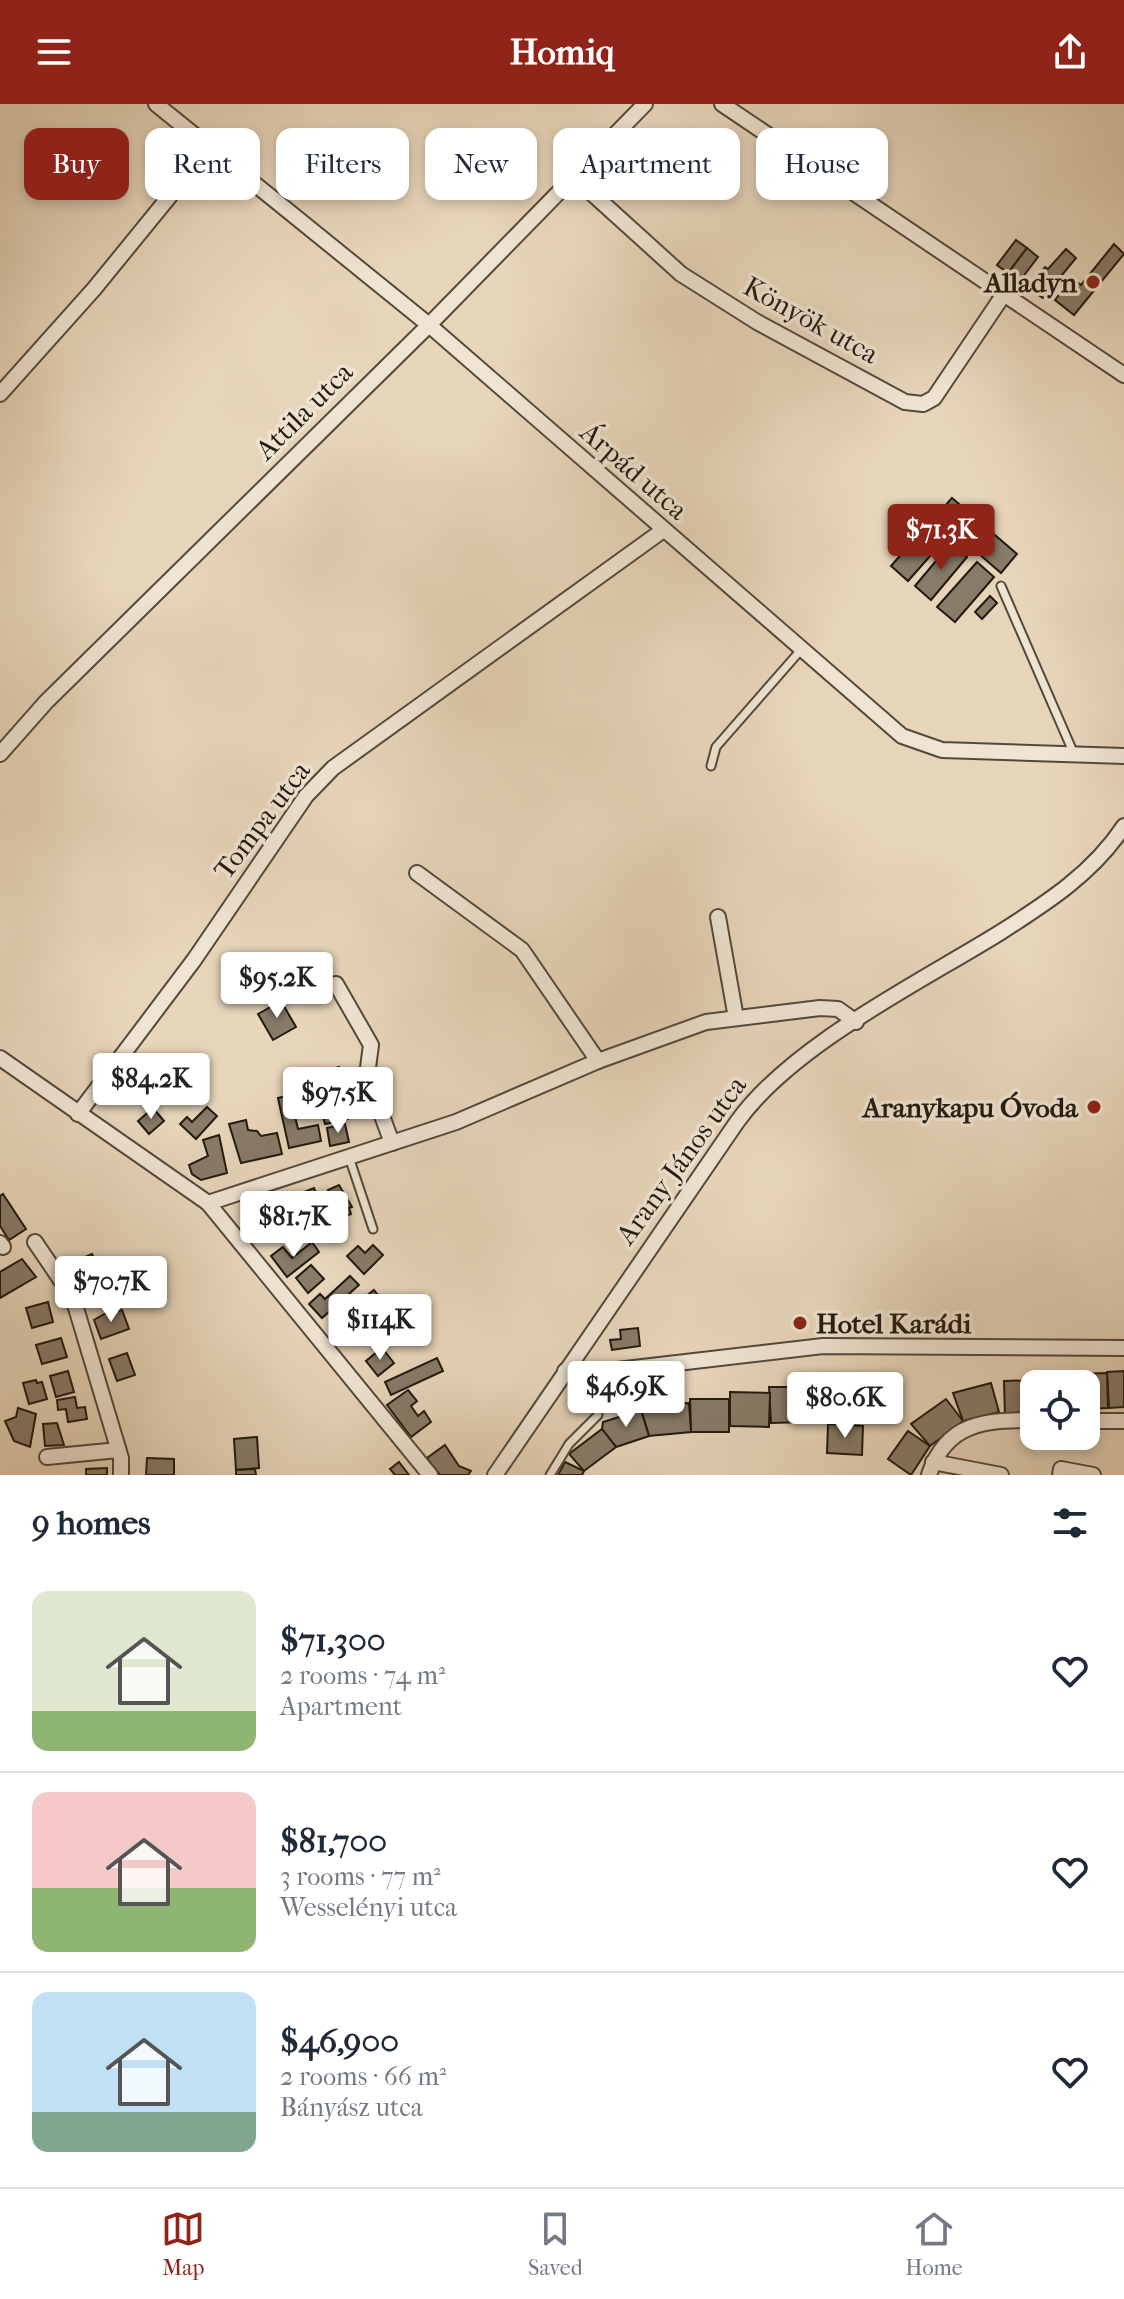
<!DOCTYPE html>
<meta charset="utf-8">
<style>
body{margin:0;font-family:"IM FELL French Canon",serif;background:#f2f2f3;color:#1f2937;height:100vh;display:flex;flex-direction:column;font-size:30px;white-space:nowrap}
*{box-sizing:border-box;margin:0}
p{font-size:26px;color:#747a83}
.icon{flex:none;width:44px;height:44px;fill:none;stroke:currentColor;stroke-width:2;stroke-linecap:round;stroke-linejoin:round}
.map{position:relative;height:1371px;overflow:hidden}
.drawer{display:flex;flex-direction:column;background:#fff;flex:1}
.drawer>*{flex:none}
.hud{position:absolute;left:24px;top:24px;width:1076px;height:72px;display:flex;gap:16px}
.tools{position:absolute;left:1020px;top:1266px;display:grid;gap:16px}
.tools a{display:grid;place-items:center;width:80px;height:80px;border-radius:16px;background:#fff;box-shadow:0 4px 12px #0003;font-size:40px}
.price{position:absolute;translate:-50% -68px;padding:0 18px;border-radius:8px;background:#fff;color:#222;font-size:26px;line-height:52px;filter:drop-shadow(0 2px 4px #0008)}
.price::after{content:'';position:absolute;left:50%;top:48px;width:24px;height:18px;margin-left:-12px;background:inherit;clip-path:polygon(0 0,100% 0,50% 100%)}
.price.current{background:#8f2418;color:#fff}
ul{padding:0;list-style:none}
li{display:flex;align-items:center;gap:24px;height:200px;padding:0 32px}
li+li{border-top:2px solid #e0e1e3}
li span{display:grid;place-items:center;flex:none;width:224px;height:160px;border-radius:16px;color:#555}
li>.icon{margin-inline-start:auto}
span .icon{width:96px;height:96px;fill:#fffc;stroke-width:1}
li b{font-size:34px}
h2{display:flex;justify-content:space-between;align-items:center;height:96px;padding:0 32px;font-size:34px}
.tag{padding:0 28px;border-radius:16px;background:#fff;box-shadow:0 4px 12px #0003;font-size:28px;line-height:72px}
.tag.current{background:#8f2418;color:#fff}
header{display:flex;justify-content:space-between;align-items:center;height:104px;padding:0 32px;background:#8f2418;color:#fff;font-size:36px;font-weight:800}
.menu{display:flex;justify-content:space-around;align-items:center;height:112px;border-top:2px solid #e0e1e3;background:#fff;font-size:22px;color:#747a83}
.menu a{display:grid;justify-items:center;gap:4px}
.menu .current{color:#8f2418}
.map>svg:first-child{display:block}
.building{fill:#887b68;stroke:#221a0f;stroke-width:2}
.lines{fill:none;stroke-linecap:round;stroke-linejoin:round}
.lane-casing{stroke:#53493a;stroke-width:11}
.street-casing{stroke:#53493a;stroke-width:18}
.lane{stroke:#efe4d2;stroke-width:7}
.street{stroke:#efe4d2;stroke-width:14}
.poi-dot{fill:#8f2418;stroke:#efe4d2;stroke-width:3}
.labels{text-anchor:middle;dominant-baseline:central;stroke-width:7;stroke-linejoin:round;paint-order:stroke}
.poi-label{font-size:28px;font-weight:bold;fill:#221a0f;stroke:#efe4d2;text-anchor:end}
.street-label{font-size:28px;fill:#221a0f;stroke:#efe4d2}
</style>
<header><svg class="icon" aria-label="menu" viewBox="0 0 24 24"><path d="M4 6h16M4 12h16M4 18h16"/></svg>Homiq<svg class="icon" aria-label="share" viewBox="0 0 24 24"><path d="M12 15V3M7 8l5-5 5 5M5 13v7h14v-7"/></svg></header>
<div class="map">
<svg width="1124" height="1371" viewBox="0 0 1124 1371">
<rect width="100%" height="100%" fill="#e7d5ba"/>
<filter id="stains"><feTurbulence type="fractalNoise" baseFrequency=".0025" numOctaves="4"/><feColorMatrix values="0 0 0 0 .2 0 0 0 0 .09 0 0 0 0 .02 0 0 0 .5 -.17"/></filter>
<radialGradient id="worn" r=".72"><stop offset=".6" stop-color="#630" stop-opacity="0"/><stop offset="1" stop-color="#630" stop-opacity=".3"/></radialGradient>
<g class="building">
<path d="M1016,136L1027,144L1008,169L997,161Z"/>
<path d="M1114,140L1124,150L1074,211L1055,196L1072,174L1081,181Z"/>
<path d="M1027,144L1038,153L1019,178L1008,169Z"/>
<path d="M1066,145L1076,154L1043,194L1029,185L1045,163L1048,165Z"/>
<path d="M952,394L981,419L967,436L937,411Z"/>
<path d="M929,419L946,434L908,477L891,462Z"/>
<path d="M988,425L1017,450L1001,469L972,444Z"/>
<path d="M951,439L967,453L931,496L915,482Z"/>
<path d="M977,458L994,473L955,518L937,503Z"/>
<path d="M990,492L997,499L982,515L975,508Z"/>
<path d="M281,897L296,923L273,936L258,910Z"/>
<path d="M339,963L345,985L321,991L317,977L331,974L329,966Z"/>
<path d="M290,991L298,1025L318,1021L321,1037L289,1044L278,994Z"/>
<path d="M344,996L348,1015L325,1020L320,1001Z"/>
<path d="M207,1003L217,1012L196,1035L180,1020L187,1013L192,1018Z"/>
<path d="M153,1004L164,1017L149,1030L138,1017Z"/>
<path d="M246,1016L248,1026L257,1027L261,1032L277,1029L282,1050L241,1059L229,1020Z"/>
<path d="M345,1020L349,1038L330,1042L327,1024Z"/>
<path d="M219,1031L227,1069L201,1076L192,1070L189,1061L208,1052L203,1036Z"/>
<path d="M339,1081L352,1103L349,1104L351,1110L340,1115L338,1110L334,1112L328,1097L332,1096L328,1086Z"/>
<path d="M314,1084L323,1105L302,1113L294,1092Z"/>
<path d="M3,1090L26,1125L9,1136L0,1122V1092Z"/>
<path d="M285,1094L292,1113L258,1126L256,1121L248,1124L243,1110Z"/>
<path d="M312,1138L319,1148L287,1173L271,1152L283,1143L292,1154Z"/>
<path d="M373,1141L383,1151L364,1170L347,1152L358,1142L365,1149Z"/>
<path d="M92,1150L95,1157L100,1155L106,1170L101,1171L104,1179L80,1189L68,1160Z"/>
<path d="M22,1155L36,1173L0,1194V1168Z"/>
<path d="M311,1161L324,1175L308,1189L296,1174Z"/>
<path d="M350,1172L359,1181L322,1214L309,1200L320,1190L325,1195Z"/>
<path d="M123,1177L128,1192L113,1196L109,1182Z"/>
<path d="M374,1186L388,1204L349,1237L339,1223L345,1219L340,1212Z"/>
<path d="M48,1198L53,1218L32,1224L26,1204Z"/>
<path d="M113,1205L115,1208L122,1206L129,1225L101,1235L94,1216Z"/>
<path d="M638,1224L640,1242L612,1246L610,1236L621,1235L620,1226Z"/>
<path d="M61,1234L67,1253L42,1260L36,1241Z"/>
<path d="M382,1244L394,1259L378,1272L366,1257Z"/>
<path d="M127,1249L135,1271L117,1277L109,1255Z"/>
<path d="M437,1254L443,1267L391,1291L385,1278Z"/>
<path d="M68,1267L74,1288L56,1293L50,1272Z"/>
<path d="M1124,1267V1303L1109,1304L1107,1268Z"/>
<path d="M1107,1269L1108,1304L1086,1305V1280H1073V1270Z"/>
<path d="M1072,1273V1280H1038V1274Z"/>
<path d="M36,1276L37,1279L42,1278L47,1295L29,1300L23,1279Z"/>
<path d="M1038,1276L1034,1280V1312H1005L1004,1277Z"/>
<path d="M991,1279L999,1308L963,1317L953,1289Z"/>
<path d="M769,1283H806L807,1318L771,1319Z"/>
<path d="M408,1286L417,1297L411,1302L418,1312L424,1307L431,1318L411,1333L387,1301Z"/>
<path d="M730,1288L770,1289L769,1323L730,1322Z"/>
<path d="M75,1293L77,1304L85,1303L87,1315L68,1318L66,1305L58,1306L57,1296Z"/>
<path d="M690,1295H729V1328H691Z"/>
<path d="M946,1295L963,1317L930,1342L911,1320Z"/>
<path d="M689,1299L691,1328L649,1332L641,1306L644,1301Z"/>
<path d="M18,1304L36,1310L30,1343L14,1337L5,1317L16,1313Z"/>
<path d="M641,1306L649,1332L616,1343L602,1325L603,1318Z"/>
<path d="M57,1319L64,1341L45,1342L43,1320Z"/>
<path d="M828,1320L863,1322L862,1351L827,1349Z"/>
<path d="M602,1325L616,1343L584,1367L569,1350Z"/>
<path d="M908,1327L930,1342L911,1371L888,1355Z"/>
<path d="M257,1333L259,1364L236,1366L234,1335Z"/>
<path d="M445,1341L459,1362L471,1367L468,1371H440L427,1354Z"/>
<path d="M147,1354L174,1355V1371H146Z"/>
<path d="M399,1358L409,1371H395L390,1365Z"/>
<path d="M565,1358L584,1367L582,1371H558Z"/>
<path d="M107,1364V1371H86V1365Z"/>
<path d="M255,1365L256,1371H236V1366Z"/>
</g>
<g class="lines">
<g class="lane-casing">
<g id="lane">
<path d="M1001,482L1074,650"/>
<path d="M711,662L716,643L800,547"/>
<path d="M349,1053L373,1125"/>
<path d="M550,1371L569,1340L598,1311L591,1269"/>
</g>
</g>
<g class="street-casing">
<g id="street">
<path d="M156,0L429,221L902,632L942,646L1124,652"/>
<path d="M722,0L1124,271"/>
<path d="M575,74L681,170L757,218L905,298L923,300L934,294L1004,190"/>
<path d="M0,290L94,185L209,44"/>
<path d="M0,650L46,598L429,221L645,0"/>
<path d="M417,769L522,846L598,957"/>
<path d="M718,813L736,914"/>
<path d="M336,880L371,941L367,971L392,1039"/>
<path d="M0,954L208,1099L430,1371"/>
<path d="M78,1010L194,856L306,692L333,664L662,427"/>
<path d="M208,1099L456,1018L598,957L706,918L820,904L838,905L856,918"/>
<path d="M35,1138L73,1194L121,1354V1371"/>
<path d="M0,1139L3,1143"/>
<path d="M565,1267L591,1269L823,1242L1124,1244"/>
<path d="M1086,1317H1124"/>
<path d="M47,1353L118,1346"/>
<path d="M933,1358L1001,1371"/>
<path d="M495,1371L737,1018C792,941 919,879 1001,828C1048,798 1093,769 1124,722"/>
<path d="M929,1371C946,1318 986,1316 1034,1316"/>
<path d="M1060,1371L1061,1365L1093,1371"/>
</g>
</g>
<use href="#lane" class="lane"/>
<use href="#street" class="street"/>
</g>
<g class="poi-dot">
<circle cx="1093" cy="178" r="8"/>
<circle cx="1094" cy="1003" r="8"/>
<circle cx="800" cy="1219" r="8"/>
</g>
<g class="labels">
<g class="poi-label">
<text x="1077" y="178">Alladyn</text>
<text x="1078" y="1003">Aranykapu Óvoda</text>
<text x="816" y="1219" text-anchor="start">Hotel Karádi</text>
</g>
<g class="street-label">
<text transform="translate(811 216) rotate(29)">Könyök utca</text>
<text transform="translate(304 307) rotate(-45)">Attila utca</text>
<text transform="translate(634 367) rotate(41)">Árpád utca</text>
<text transform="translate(262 716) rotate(-53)">Tompa utca</text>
<text transform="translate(681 1056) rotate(-54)">Arany János utca</text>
</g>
</g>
<rect width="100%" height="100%" filter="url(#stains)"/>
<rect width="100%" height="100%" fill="url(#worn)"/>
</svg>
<div class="tools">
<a><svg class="icon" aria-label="locate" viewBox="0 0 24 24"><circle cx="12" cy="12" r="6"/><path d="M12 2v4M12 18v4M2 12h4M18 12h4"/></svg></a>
</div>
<b class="price current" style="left:941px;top:468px">$71.3K</b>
<b class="price" style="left:277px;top:916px">$95.2K</b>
<b class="price" style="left:151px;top:1017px">$84.2K</b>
<b class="price" style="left:338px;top:1031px">$97.5K</b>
<b class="price" style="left:294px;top:1155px">$81.7K</b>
<b class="price" style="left:111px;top:1220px">$70.7K</b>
<b class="price" style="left:380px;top:1258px">$114K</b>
<b class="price" style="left:626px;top:1325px">$46.9K</b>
<b class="price" style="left:845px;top:1336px">$80.6K</b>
<div class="hud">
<a class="tag current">Buy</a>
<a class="tag">Rent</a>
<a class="tag">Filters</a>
<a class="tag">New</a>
<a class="tag">Apartment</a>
<a class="tag">House</a>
</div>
</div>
<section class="drawer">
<h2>9 homes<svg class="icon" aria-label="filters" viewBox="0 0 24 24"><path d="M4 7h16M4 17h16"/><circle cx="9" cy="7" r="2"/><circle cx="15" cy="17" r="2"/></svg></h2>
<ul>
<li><span style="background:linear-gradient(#dfe7d0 75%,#8fb573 0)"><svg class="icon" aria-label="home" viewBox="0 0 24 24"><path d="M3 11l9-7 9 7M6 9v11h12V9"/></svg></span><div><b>$71,300</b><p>2 rooms · 74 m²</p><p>Apartment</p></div><svg class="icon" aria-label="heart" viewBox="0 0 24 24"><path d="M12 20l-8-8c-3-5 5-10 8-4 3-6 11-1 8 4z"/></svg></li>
<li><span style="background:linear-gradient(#f6c9c9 60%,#8fb573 0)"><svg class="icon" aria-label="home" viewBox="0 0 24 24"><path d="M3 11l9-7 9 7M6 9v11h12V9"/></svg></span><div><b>$81,700</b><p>3 rooms · 77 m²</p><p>Wesselényi utca</p></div><svg class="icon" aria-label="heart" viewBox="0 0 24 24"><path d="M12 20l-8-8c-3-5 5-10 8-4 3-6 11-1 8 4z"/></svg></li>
<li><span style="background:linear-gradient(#bfe0f5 75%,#7fa58c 0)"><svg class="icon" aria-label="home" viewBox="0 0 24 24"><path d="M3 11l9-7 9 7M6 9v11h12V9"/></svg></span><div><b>$46,900</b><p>2 rooms · 66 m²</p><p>Bányász utca</p></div><svg class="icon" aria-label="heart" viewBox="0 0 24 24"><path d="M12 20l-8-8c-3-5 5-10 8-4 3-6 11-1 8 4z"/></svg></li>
</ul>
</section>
<nav class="menu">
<a class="current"><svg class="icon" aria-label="map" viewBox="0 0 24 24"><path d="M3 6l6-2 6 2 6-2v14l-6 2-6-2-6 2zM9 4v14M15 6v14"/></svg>Map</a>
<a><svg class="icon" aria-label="saved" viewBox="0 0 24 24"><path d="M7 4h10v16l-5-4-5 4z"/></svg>Saved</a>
<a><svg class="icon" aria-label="home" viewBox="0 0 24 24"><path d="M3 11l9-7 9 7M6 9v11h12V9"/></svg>Home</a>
</nav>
